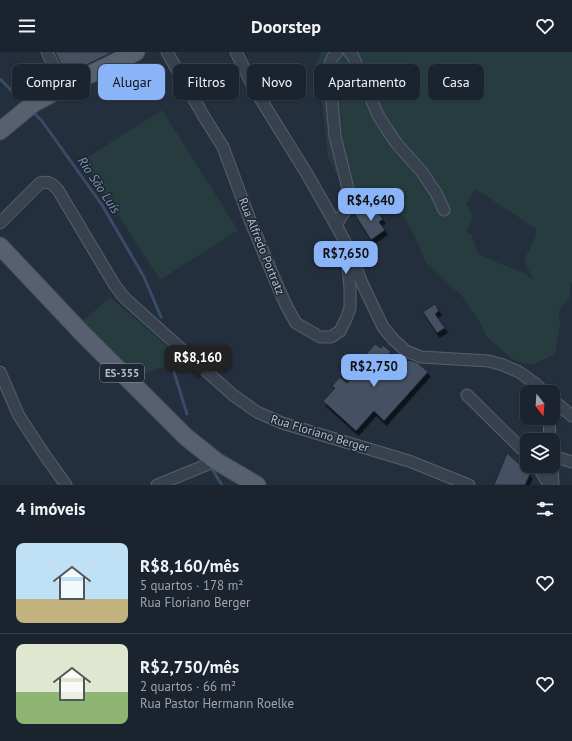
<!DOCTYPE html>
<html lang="pt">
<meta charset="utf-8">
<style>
body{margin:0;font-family:"PT Sans",sans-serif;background:#242b36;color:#f1f3f6;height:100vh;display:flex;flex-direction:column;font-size:15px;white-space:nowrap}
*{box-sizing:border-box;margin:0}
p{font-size:13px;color:#a0a4aa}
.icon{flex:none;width:22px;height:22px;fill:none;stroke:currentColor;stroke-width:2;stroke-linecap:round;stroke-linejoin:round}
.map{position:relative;height:433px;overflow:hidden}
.side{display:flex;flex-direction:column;background:#1b232e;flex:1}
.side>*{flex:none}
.banner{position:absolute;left:12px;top:12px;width:548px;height:36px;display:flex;gap:8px}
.needle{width:26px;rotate:163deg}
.controls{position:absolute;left:520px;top:333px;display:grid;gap:8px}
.controls a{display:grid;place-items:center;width:40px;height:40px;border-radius:8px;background:#1b232e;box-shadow:0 1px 3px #0004,0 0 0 1px #39404a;font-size:20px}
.price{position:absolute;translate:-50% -34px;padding:0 9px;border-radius:8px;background:#8ab4f8;color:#111;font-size:13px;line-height:26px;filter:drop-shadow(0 1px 2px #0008)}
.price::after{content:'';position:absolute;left:50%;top:24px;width:12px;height:9px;margin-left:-6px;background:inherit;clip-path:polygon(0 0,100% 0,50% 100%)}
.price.current{background:#222;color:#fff}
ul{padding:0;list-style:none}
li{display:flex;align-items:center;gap:12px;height:100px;padding:0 16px}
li+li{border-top:1px solid #39404a}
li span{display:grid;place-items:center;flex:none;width:112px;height:80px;border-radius:8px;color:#555}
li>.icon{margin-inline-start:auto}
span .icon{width:48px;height:48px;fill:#fffc;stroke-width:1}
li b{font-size:17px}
h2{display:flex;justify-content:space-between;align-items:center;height:48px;padding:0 16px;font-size:17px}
.tag{padding:0 14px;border-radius:8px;background:#1b232e;box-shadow:0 1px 3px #0004,0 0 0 1px #39404a;font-size:14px;line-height:36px}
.tag.current{background:#8ab4f8;color:#111}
header{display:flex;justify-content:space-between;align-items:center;height:52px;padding:0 16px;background:#1b232e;font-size:18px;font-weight:700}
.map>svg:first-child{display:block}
.green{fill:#263c3f;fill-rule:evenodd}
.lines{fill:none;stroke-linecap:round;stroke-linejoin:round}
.stream{stroke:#394c67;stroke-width:3}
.building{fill:#455162;stroke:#1f2835;filter:url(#shadow)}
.minor-casing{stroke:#565f6c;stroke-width:13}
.primary-casing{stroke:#414a57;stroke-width:19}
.minor{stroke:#38414e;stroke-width:11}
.primary{stroke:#56606e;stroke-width:17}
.labels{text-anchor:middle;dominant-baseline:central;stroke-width:3;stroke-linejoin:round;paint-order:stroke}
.shield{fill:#1d2633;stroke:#878f9c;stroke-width:1}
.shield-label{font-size:11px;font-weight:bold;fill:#b4bcc9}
.street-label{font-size:12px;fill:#b4bcc9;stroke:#1d2633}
.water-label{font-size:13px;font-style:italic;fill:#7c92b1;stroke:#1d2633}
</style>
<header><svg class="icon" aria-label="menu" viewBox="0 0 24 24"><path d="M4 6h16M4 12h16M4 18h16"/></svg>Doorstep<svg class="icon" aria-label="heart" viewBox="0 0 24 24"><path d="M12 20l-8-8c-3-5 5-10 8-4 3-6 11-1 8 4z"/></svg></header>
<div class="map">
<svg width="572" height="433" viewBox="0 0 572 433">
<defs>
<filter id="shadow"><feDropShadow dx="2.5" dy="4.5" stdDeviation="0" flood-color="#0009"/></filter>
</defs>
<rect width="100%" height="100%" fill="#242f3e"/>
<g class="green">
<path d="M322,0H572V231H571L569,247L559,258L560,272L555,302L532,313L514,308L488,286L476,264L461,243L442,227L426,211L415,185L405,166L388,153L373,149L343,134L328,106L322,52L316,11ZM476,137L536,177C536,188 530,197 524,207L533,228L524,221L493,209L479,202L472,185V183L466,179C474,167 474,164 466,152Z"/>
<path d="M162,58L238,178L160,228L83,108Z"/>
<path d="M110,245L182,307L132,327L79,273Z"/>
</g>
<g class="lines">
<g class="stream">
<path d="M0,27L24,51"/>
<path d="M32,59L42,69L102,153L144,225L161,265"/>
<path d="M174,320L187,362"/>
<path d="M212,417L222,433"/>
</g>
</g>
<g class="building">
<path d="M55,0H113L66,23Z"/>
<path d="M371,152L383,167L379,170L385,178L371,188L355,163Z"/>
<path d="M435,252L439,259L435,262L445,276L437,281L423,260Z"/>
<path d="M375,292L381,296L383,293L391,300L388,303L402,315L409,308L418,311L428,320L384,369L374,359L356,379L323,349L335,336L332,334L340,325L347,331L359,318L356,314Z"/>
<path d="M507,401L530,422L525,433H494Z"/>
</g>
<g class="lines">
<g class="minor-casing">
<g id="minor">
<path d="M47,0L64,35"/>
<path d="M167,0L203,63L223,95L250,168L278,235L287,255L296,271L320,285H331L340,279L346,267L350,256V236L348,215L349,202"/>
<path d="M236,0L255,38L307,122L336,173L349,197L362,231L383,275L394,288L406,299L421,305L489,309L503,313L519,320L536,332L544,340"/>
<path d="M349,0L352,2L378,63L386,76L397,92L422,120L436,141L444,158"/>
<path d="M0,171L40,131C49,129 52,131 58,138L114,232L122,243L129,250L233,343L257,360L282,371L409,409L469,433"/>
<path d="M336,173L351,149L335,84L329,16C330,9 332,5 337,0"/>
<path d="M0,320L19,364L44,402L66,433"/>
<path d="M467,343L527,402"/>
<path d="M553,348L572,364"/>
<path d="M549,366L550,388"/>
<path d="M553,404L572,410"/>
<path d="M538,414L549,433"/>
<path d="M552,414L553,433"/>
<path d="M157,433L216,409"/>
</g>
</g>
<g class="primary-casing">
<g id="primary">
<path d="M0,79L34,51L64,35L136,0"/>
<path d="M0,194L82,281L186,385L216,409L257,433"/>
</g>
</g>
<use href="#minor" class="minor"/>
<use href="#primary" class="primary"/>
</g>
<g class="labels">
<rect class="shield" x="100" y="312" width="44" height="18" rx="3"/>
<g class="shield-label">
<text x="122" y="321">ES-355</text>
</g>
<g class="street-label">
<text transform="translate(262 194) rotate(68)">Rua Alfredo Portratz</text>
<text transform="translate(320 381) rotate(17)">Rua Floriano Berger</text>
</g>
<g class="water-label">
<text transform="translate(99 133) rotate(56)">Rio São Luís</text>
</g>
</g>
</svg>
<div class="controls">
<a><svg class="needle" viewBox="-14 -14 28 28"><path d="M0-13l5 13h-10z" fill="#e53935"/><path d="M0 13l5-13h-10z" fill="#a0a4aa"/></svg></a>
<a><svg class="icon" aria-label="layers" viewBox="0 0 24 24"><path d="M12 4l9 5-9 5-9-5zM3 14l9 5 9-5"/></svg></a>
</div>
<b class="price" style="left:371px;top:170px">R$4,640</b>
<b class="price" style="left:346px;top:223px">R$7,650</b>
<b class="price current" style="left:198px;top:327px">R$8,160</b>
<b class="price" style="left:374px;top:336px">R$2,750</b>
<div class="banner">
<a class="tag">Comprar</a>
<a class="tag current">Alugar</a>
<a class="tag">Filtros</a>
<a class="tag">Novo</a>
<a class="tag">Apartamento</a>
<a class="tag">Casa</a>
</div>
</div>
<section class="side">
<h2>4 imóveis<svg class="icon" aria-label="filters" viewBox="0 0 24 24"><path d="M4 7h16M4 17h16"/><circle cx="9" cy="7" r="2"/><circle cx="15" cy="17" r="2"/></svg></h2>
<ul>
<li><span style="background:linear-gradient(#bfe0f5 70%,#c2b280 0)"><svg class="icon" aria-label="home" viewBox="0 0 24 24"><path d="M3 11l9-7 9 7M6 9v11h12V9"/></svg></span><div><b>R$8,160/mês</b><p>5 quartos · 178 m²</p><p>Rua Floriano Berger</p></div><svg class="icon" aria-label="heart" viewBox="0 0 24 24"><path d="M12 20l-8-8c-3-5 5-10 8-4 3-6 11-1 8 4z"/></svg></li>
<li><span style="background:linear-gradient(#dfe7d0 60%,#8fb573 0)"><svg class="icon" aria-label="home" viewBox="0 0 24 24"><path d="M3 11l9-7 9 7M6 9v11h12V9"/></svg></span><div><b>R$2,750/mês</b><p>2 quartos · 66 m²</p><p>Rua Pastor Hermann Roelke</p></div><svg class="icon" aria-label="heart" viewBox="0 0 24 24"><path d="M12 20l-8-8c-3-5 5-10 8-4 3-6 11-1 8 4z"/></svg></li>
</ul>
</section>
